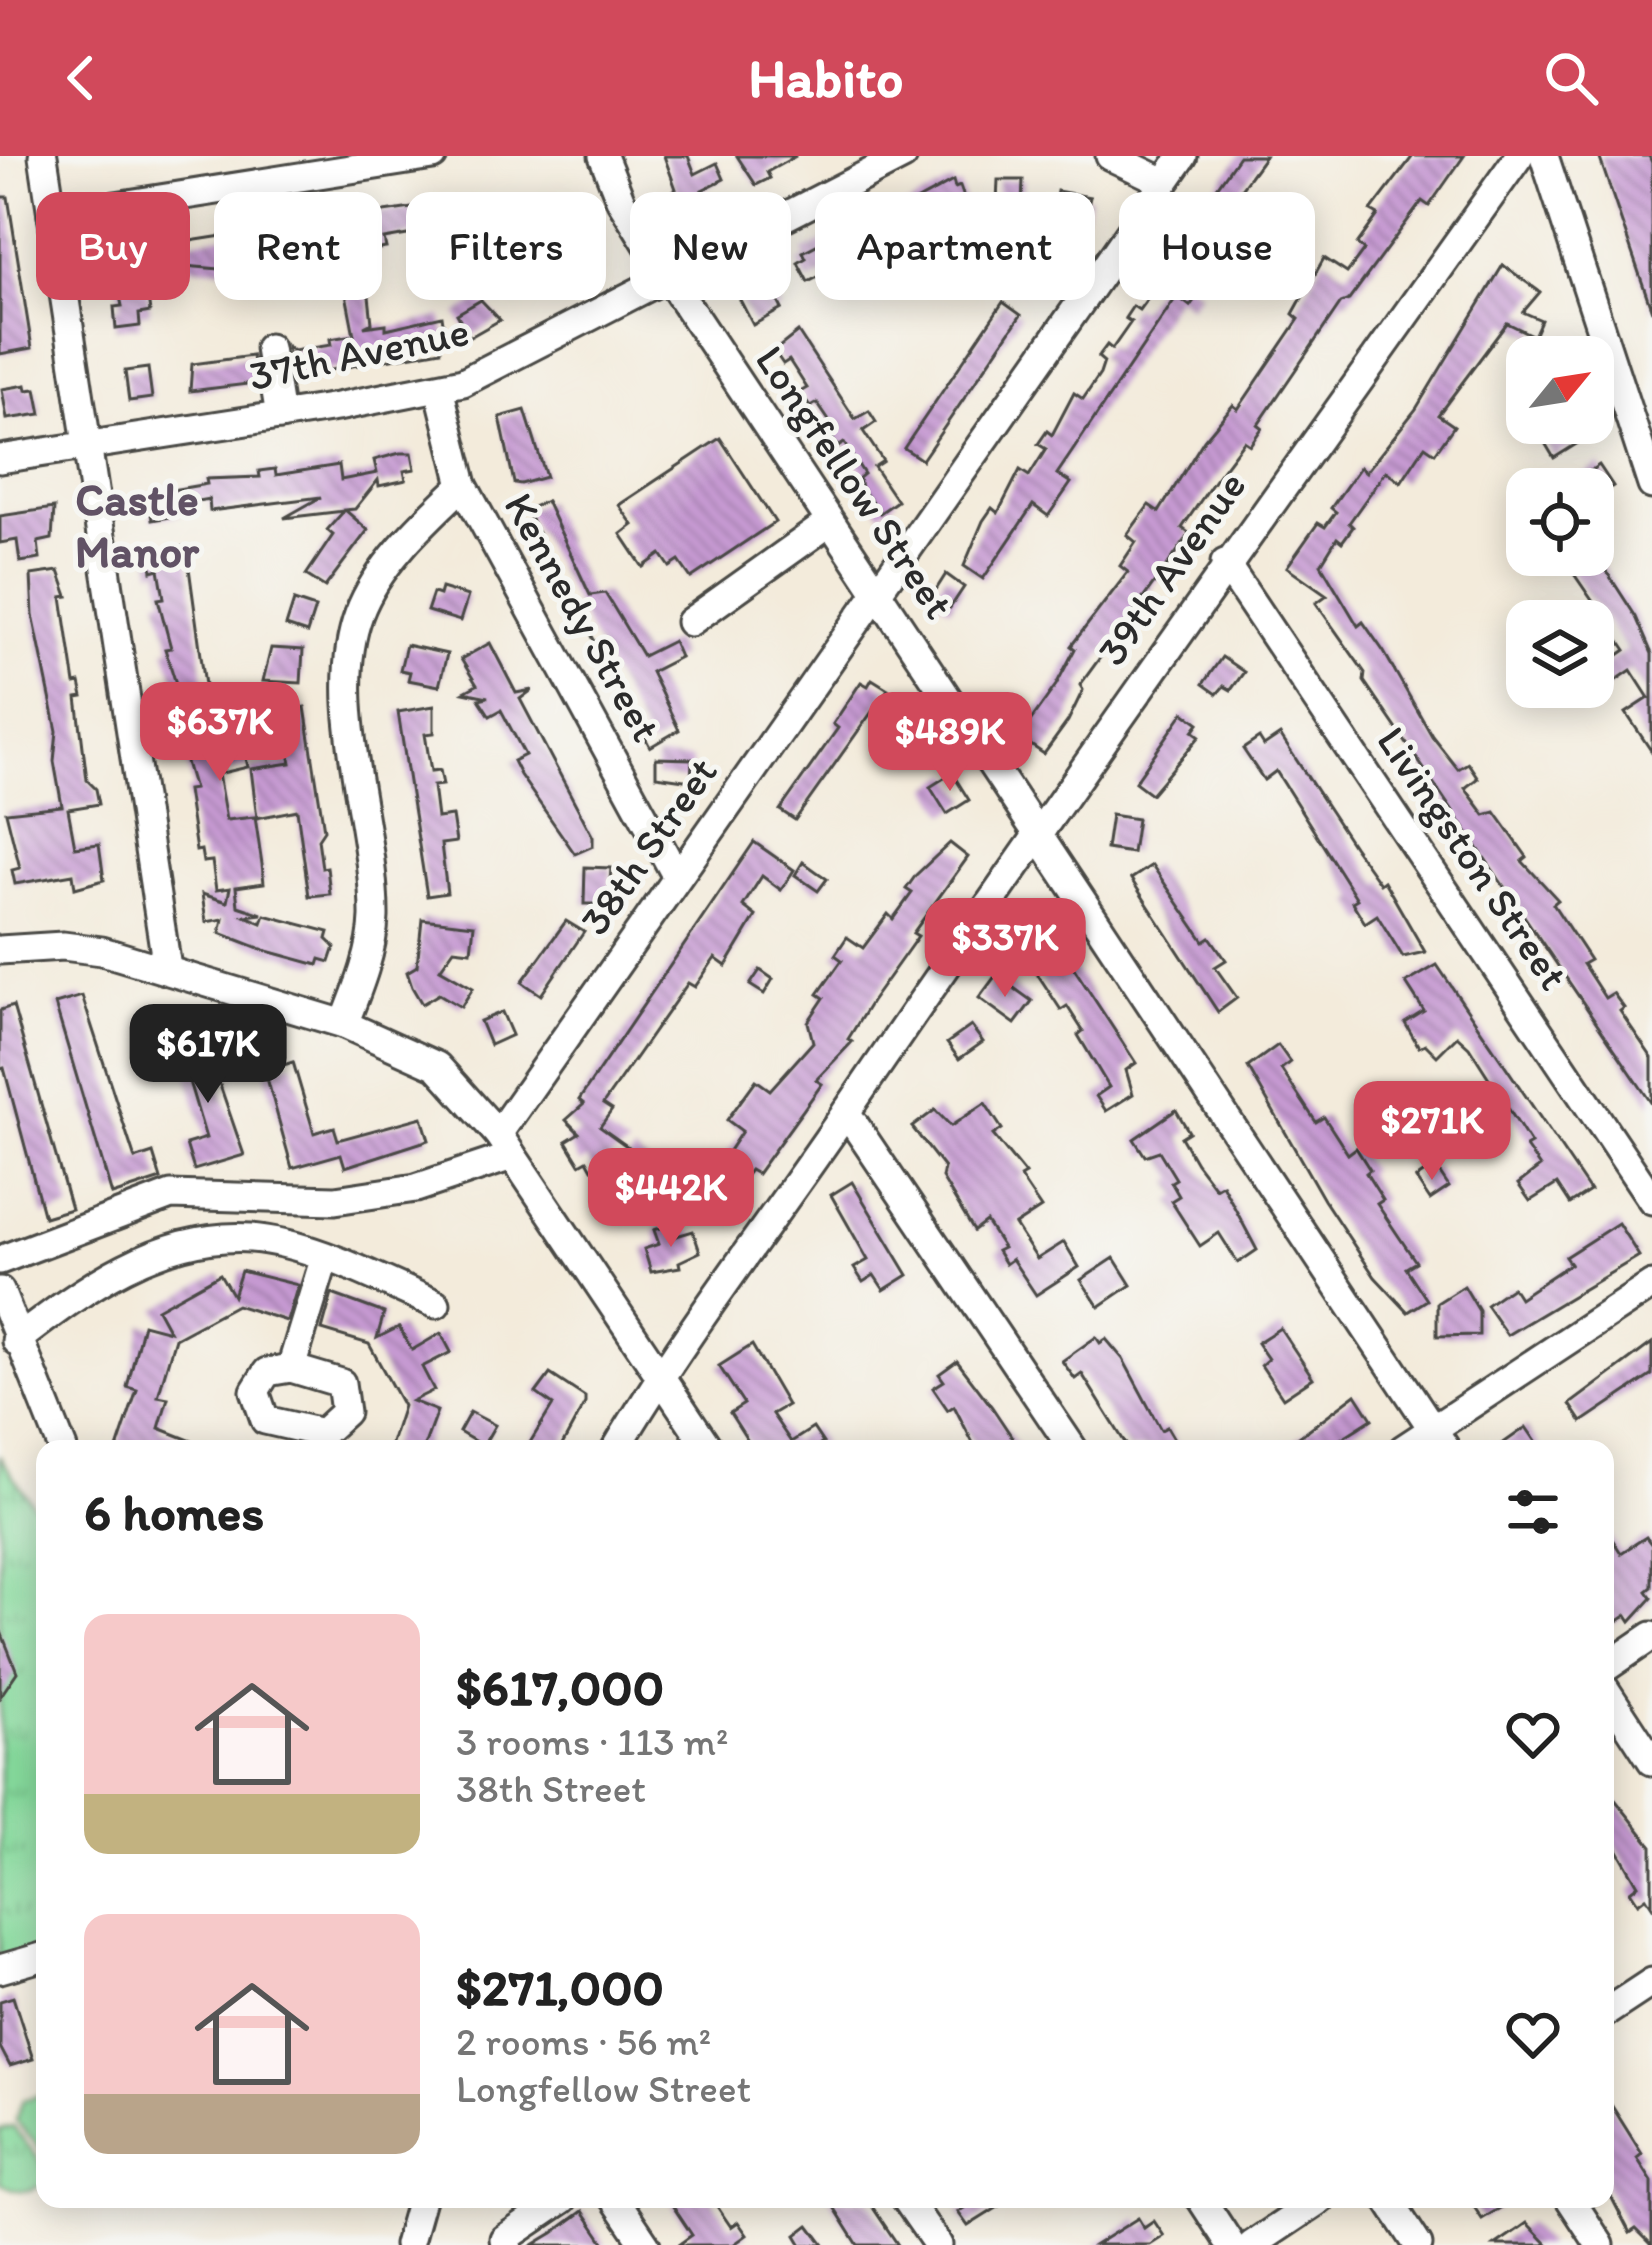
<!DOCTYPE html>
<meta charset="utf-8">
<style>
body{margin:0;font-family:Itim,sans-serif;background:#f2f2f2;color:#222;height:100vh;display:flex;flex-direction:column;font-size:45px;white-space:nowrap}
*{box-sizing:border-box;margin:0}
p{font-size:39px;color:#767676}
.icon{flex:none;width:66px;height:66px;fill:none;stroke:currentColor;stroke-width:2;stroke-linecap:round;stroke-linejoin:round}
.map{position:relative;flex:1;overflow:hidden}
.details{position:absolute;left:36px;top:1284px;width:1578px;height:768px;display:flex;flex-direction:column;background:#fff;border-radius:24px;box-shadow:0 6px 30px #0003}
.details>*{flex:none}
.top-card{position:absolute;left:36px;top:36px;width:1581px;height:108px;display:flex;gap:24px}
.needle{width:78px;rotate:60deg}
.buttons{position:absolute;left:1506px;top:180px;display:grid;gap:24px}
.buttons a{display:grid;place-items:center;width:108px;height:108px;border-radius:24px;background:#fff;box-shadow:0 6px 30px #0003;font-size:60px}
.price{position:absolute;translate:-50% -102px;padding:0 27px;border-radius:24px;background:#d1495b;color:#fff;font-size:39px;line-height:78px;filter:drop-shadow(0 3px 6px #0008)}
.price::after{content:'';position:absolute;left:50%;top:72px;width:36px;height:27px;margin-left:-18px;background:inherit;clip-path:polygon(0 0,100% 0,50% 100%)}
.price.selected{background:#222;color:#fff}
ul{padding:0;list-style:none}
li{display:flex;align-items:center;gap:36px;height:300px;padding:0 48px}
li span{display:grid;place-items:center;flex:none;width:336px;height:240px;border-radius:24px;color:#555}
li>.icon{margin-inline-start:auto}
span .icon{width:144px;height:144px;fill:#fffc;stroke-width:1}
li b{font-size:51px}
h2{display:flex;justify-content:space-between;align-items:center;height:144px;padding:0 48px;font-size:51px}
.chip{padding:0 42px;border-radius:24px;background:#fff;box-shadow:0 6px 30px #0003;font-size:42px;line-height:108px}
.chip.selected{background:#d1495b;color:#fff}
header{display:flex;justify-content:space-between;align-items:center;height:156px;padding:0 48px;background:#d1495b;color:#fff;font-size:54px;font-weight:800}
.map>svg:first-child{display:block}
.grass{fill:url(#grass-tufts);stroke:#588263;stroke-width:3}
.building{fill:url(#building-back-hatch)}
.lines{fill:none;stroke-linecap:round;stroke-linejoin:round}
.minor-casing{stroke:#494845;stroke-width:33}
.minor{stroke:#fff;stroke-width:27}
.labels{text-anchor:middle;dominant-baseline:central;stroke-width:10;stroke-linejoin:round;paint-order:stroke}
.street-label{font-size:42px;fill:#2b2b2b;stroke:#f6f6f2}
.neighbourhood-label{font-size:45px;font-weight:bold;fill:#615265;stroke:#f6f6f2}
</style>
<header><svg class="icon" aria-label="back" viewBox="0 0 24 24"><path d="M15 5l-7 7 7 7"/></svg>Habito<svg class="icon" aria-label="search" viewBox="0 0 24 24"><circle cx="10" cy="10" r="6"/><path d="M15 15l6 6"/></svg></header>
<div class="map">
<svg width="1652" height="2089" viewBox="0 0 1652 2089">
<defs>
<pattern id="grass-tufts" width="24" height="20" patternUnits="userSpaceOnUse" patternTransform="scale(3)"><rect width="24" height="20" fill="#85d99b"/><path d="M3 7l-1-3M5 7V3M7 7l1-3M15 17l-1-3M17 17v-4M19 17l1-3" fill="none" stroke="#73ba86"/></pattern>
<pattern id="building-back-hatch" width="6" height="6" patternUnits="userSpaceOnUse" patternTransform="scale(3)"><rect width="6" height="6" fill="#c69ad2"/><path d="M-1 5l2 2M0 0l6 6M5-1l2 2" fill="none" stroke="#a17eab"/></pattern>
</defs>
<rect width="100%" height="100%" fill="#f6f6f2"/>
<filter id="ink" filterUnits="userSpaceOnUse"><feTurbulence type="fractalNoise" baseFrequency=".00833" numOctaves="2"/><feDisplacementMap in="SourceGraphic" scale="24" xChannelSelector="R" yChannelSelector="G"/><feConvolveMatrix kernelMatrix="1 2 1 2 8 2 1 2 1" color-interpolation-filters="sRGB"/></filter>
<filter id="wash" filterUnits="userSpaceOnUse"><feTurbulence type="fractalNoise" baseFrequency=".004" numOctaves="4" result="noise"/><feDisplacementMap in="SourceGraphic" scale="48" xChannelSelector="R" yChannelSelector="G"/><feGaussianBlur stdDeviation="2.7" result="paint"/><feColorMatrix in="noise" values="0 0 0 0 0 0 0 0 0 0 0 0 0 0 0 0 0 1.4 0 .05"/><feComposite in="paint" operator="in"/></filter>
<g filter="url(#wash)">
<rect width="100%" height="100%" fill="#f3ebdb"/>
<g class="grass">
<path d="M0,1301L45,1366V1792L0,1806Z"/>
<path d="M45,1938V1998L16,1965L23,1944Z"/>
<path d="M13,1971L41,2006L45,2026C29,2039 17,2036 0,2027V1974Z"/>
</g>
<g id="blocks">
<g class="building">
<path d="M664,0H688L695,18L717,7L724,23L702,34L711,53L697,61L691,52L681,58L669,37L676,33Z"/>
<path d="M737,0H796L767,16L770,22L756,29Z"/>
<path d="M1239,0H1265L1224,56L1231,62L1223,74L1217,70L1183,124L1200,136L1190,150L1177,140L1057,318L1071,327L1048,360L1033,349L983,423L964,410L983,365L992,352L998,357L1020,314L1029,320L1046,293L1038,288L1047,275L1052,279L1074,237L1083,243L1100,218L1104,206L1098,201L1107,189L1112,193L1131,166L1125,162L1133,150L1139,154L1158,128L1152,124Z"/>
<path d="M1413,0H1464L1429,50L1422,45L1349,144L1341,147L1258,269L1262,272L1250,289L1244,285L1214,325L1182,372L1190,378L1080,529L1083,534L1068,565L1044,598L1019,581L1056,529L1075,493L1071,490L1128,416L1120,410L1136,386L1127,379L1149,349L1159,356L1204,284L1233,249L1238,253L1299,163L1293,158L1324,102L1347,117L1364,94L1357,88L1378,59L1371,55Z"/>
<path d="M1599,0H1649L1652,7V155Z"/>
<path d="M998,24H1023L1022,47L997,46Z"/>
<path d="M953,25L955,32L960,30L970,59L947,66L944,57L808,126L798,107L806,102L803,96L847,73L850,79L859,76Z"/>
<path d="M1057,35L1090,41L1086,59L1054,53Z"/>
<path d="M0,41H8L32,192L0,198Z"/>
<path d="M433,49L431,75L384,83L386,92L364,95L372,167L364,171L386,168V173L442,160L446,186L440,187L441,194L292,221L287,190L293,195L331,189L330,183L354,179L338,97L220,113L185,110V104L152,107L144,112L150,156L139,158L140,170L116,173L114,151L122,150L114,112L102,114L100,99L235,78L236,85L279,79L311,72L313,66Z"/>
<path d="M560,68L573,105L536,118L523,81Z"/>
<path d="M1037,97L1055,110L1041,130L1023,117Z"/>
<path d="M1503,109L1540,136L1523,156L1541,164L1534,180L1507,167L1438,259L1454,270L1435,297L1425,290L1401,326L1386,315L1349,367L1353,371L1342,386L1337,382L1321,408L1358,470L1363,466L1384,496L1432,580L1458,613L1468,607L1478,622L1465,632L1485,659L1495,656L1527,701L1522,705L1558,744L1553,748L1590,804L1583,808L1605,842L1613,837L1624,852L1620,855L1652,902V948L1364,525L1365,517L1316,447L1327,439L1287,411L1318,367L1325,371L1336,356L1331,352L1360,311L1366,316L1416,253Z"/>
<path d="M767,124L782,153L753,169L738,140Z"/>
<path d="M481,144L500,164L470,181L457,158Z"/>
<path d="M1003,146L1021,159L922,304L904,292Z"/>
<path d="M798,176L855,263L869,255L876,266L863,275L883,305L874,311L897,345L880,357L861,332L859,322L864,318L844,287L838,291L830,279L836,275L817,247L810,251L800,236L807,232L789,204L783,208L774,195Z"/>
<path d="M252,200L256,227L190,235L192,208Z"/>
<path d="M148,212L152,242L129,245L125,215Z"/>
<path d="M26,229L27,234L36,233L41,258L7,263L2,233Z"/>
<path d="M525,254L546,321L521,328L514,327L500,261Z"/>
<path d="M1533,267H1565L1578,287L1554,302Z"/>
<path d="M720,282L775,366L691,422L679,405L670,411L661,398L643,411L621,378L633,369L619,349Z"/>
<path d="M400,297H412L415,313L404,315L406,324L379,330L378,324L355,353L345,354L368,374L325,431L306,419L333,379L327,374L344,355L284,362L321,341L210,355L209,343L180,348L181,359L152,364L148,338L207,328L206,323L260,321L259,315L275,313L276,319L339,309L341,324L377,317L374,304Z"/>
<path d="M1599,309L1613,330L1593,343V333H1562Z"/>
<path d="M546,345L590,439L605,437L643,500L673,485L680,501L651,516L679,574L650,591L526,354Z"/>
<path d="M54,352L52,383L38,386L40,403L20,406L17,384L0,387V360Z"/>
<path d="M186,390L214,595L243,589L248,611L218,618L226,664L255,661L262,708L264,727L236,731L238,750L262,758L245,760L262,767L265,759L329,776L327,783L335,791L330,806L320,803L318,809L264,794L220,777L223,763L206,766L202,738L227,746L230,732L216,734L212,705L203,706L201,694L196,695L187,634L194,633L180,586L186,585L181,554L176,555L173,538L179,537L165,493L171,492L158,443L164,442L159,413L152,415L149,396Z"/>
<path d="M1561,399H1596L1636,461L1652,498V596L1626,557L1649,542L1631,514L1593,540V517L1626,494Z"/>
<path d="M59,415L68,440L62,441L75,528L80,527L83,541L77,542L87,624L96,633L99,648L68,653L75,691L99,688L104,724L75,732L73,718L15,728L12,714L20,712L6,656L62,650L54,605L57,575L33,459L31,419Z"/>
<path d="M946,418L964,431L950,452L932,440Z"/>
<path d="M441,432L468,440L460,465L427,455L433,437L439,439Z"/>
<path d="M294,445L315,452L307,477L286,470Z"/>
<path d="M490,487L516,537L532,534L520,543L593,681V690L575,698L520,619L513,605L525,599L501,554L490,560L479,543L488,541L464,536L477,529L461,503Z"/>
<path d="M406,489L447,498L439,530L408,524L410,516L400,514Z"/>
<path d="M271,492L303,494L301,527L263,525Z"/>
<path d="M1222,501L1244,516L1231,534L1224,530L1217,538L1203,528Z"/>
<path d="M872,523L888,533L795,664L780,654L838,572L833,568L861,526L868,530Z"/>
<path d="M434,550V577L425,578L431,615L440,614L443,629L433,630L437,662L452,660L456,686L441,688L447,737L427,740L398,556Z"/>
<path d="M305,551L324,674L318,683L322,712L327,711L330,738L309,740L297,654L257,662L251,613L291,607L281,556Z"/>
<path d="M1184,556L1199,567L1193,575L1200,580L1151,638L1135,626Z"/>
<path d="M1280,579L1353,690L1380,728L1384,725L1425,796L1403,801L1377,759L1365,767L1352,746L1357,743L1276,615L1264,624L1243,593L1259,582L1264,590Z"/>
<path d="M656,602L692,603L691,625L656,620Z"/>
<path d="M952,617L969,644L947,658L930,631Z"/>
<path d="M1111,659L1137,663L1132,697L1106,693Z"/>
<path d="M754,686L794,714L781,734L762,720L743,750L756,760L726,810L715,802L695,831L688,827L603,948L612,954L600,971L628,991L592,1013L587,1004L580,1008L566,985L579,977L566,964L584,948L579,944Z"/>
<path d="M950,687L968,701L913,777L918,780L871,846L848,883L852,886L816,924L822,928L757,1018L750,1014L712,1062L683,1042L704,1013L709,1016L718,1011L742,975L727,964L756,924L770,934L813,886L808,866L824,842L818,838L842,804L835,799L847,781L863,792L888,758L893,763L912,737L906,733L916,719Z"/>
<path d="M803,706L827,723L818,735L795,719Z"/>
<path d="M1152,709L1204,785L1210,781L1226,804L1215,811L1237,842L1218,856L1131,723Z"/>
<path d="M585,711L611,712L609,738L602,737L601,748H584Z"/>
<path d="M422,763L474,769L471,795L454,793L440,813L473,832L461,851L439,838L422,848L412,831L407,816L417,810Z"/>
<path d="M566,765L584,776L541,839L522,826Z"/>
<path d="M1049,774L1136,907L1126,914L1133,938L1106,955L1096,940L1109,931L1078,879L1083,875L1067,850L1061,854L1021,793Z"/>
<path d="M1437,809L1590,1035L1570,1048L1557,1028L1530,1045L1518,1028L1540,1011L1526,991L1531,988L1469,891L1457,880L1437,900L1425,888L1419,891L1405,867L1424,855L1406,827Z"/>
<path d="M760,814L773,823L764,838L750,829Z"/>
<path d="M996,819L1032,845L1015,868L979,842Z"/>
<path d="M82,840L135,1003L153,997L161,1023L112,1039L55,848Z"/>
<path d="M13,850L71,1053L44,1061L4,912L0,913V854Z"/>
<path d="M502,856L512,879L490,889L480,865Z"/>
<path d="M971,870L983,886L959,903L947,887Z"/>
<path d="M201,874L244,999L194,1014L186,988L206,982L176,882Z"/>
<path d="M1278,889L1290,906L1281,913L1316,966L1324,961L1348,998L1356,992L1370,1014L1366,1017L1383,1044L1377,1048L1416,1106L1406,1112L1427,1144L1408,1156L1375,1121L1324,1044L1248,911Z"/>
<path d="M293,906L314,977L334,971L338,984L422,961L429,984L345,1011L341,998L292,1012L265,915Z"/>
<path d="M985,947L1002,973L993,979L1025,1018L1020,1021L1041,1052L1015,1069L1037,1103L1064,1086L1079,1111L1036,1139L1012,1103L1005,1108L997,1095L1003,1092L986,1066L974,1075L942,1022L944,1012L912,971L935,954L951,970Z"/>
<path d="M1176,954L1189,976L1181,981L1196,1007L1215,1032L1222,1028L1257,1094L1238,1107L1219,1077L1200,1090L1171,1045L1179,1040L1171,1026L1176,1023L1159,995L1145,1000L1134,983Z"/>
<path d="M634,996L659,1014L631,1018L624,1010Z"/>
<path d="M1435,1010L1449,1031L1430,1044L1416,1023Z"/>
<path d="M852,1026L908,1119L884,1134L874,1119L863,1126L854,1112L868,1104L831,1039Z"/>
<path d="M1618,1067L1639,1100L1507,1179L1486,1149L1512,1131L1519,1142L1570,1108L1565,1101Z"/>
<path d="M670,1069L673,1081L693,1075L700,1096L679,1106L680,1111L651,1116L644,1093L659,1088L654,1074Z"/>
<path d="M1114,1102L1131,1129L1099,1151L1081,1124Z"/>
<path d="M241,1115L298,1129L287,1165L236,1149L175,1182L158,1240L168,1242L159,1272L212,1293H117L137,1234L127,1231L143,1168L169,1175L157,1153L220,1118L233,1140Z"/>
<path d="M1464,1130L1479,1155V1179L1437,1180V1147Z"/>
<path d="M332,1138L384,1157L377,1182L399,1171L412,1194L441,1177L451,1196L422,1211L434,1234L412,1245L437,1255L423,1293H389L403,1250L369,1188L322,1174Z"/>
<path d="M1280,1172L1313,1222L1283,1242L1261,1209L1268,1203L1257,1187Z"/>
<path d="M1096,1181L1100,1187L1106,1183L1123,1203L1161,1274L1167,1271L1180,1293H1129L1082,1218L1075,1223L1062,1205Z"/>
<path d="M1652,1187V1219L1582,1266L1570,1248Z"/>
<path d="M752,1189L787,1249L772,1258L791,1286L813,1272L823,1287L813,1293H753L730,1257L744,1248L719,1210Z"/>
<path d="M957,1205L992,1251L1020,1293H976L954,1250L948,1254L933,1232L944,1225L939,1218Z"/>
<path d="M550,1218L585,1241V1247L560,1293H526L553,1249L536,1237Z"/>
<path d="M1356,1238L1372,1263L1325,1293H1283Z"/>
<path d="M470,1256L495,1269L483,1290L459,1276Z"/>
<path d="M1526,1271L1541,1293H1495Z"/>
<path d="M1605,1372L1621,1397L1646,1381L1652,1389V1431L1647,1435L1652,1442L1631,1465L1627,1459L1612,1469L1605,1458Z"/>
<path d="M0,1473L17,1516L0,1541Z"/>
<path d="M1605,1631L1652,1690V1750L1646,1741L1638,1747L1630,1735L1638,1729L1605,1672Z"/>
<path d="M13,1841L33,1903L10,1910L0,1891V1845Z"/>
<path d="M1605,1939L1642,1998L1637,2002L1652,2026V2089L1636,2073L1630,2077L1605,2029Z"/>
<path d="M681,2043H712L731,2071L738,2066L747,2079L733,2089H678L692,2079L672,2049Z"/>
<path d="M829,2043H867L898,2089H858Z"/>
<path d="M977,2043H1011L968,2070L958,2056Z"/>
<path d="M1469,2043H1515L1482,2063Z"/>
<path d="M583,2055L606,2089H533L553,2077Z"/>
<path d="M1138,2062L1144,2072L1154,2065L1164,2080L1150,2089H1095Z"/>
<path d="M1527,2067L1548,2089H1495L1520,2072Z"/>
<path d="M809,2069L824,2089H802L796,2079Z"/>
</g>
</g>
</g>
<g filter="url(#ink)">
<use href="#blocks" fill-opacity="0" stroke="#494845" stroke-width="3"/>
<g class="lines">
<g class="minor-casing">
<g id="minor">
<path d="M43,0L167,812"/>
<path d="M603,0L621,45L668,121L1446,1293"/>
<path d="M1110,0L1164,26"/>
<path d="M1544,0L1652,329"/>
<path d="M52,60L433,0"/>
<path d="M269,192L280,260"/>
<path d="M439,232L463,329L677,721"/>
<path d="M0,303L337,251L463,226L903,0"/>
<path d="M1225,407L1652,1044"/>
<path d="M690,466L830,366"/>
<path d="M0,794L63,790L102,795L344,868L437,910L498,978L709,1293"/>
<path d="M344,868C357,835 373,797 374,761C375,668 326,547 359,458C377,409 425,365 463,329"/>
<path d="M846,956L1073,1293"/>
<path d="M498,978L1183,0"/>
<path d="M0,1104L171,1039L335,1044L416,1032L512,1000"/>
<path d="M0,1135L63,1293"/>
<path d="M16,1185C83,1133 161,1076 251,1082C313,1087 379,1124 436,1148"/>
<path d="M291,1212L341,1227L345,1256L322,1277L265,1264L255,1235L267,1216L291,1212L324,1104"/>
<path d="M616,1293C687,1173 773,1064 851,949C1069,629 1295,316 1519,0"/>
<path d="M1403,1293L1652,1129"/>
<path d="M1605,1512L1652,1480"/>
<path d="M1605,1533L1652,1605"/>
<path d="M0,1813L45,1800"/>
<path d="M1605,1857L1652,1826"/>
<path d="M615,2043L646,2089"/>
<path d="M906,2043L938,2089"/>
<path d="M1201,2043L1231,2089"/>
<path d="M1388,2043L1418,2089"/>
<path d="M1570,2043L1600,2089"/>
<path d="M408,2089L421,2043"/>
<path d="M508,2089L504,2083L563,2043"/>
<path d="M1252,2089L1321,2043"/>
</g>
</g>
<use href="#minor" class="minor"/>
</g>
</g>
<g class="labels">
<g class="street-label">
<text transform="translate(359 197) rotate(-12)">37th Avenue</text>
<text transform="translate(855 326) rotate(56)">Longfellow Street</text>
<text transform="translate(1171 412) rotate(-55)">39th Avenue</text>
<text transform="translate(583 461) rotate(61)">Kennedy Street</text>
<text transform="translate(648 690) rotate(-55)">38th Street</text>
<text transform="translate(1473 702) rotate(56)">Livingston Street</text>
</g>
<g class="neighbourhood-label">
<text x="137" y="343">Castle<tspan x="137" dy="52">Manor</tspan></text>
</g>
</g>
</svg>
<div class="buttons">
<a><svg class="needle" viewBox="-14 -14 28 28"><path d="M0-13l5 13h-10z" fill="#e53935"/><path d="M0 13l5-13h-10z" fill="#767676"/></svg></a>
<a><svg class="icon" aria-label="locate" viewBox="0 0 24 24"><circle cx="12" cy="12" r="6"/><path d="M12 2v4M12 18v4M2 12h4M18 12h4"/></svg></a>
<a><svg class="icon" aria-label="layers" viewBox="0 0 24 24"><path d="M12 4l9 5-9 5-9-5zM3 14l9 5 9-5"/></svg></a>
</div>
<b class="price" style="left:220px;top:628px">$637K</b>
<b class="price" style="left:950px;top:638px">$489K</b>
<b class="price" style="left:1005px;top:844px">$337K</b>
<b class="price selected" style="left:208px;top:950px">$617K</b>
<b class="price" style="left:1432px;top:1027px">$271K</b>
<b class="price" style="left:671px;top:1094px">$442K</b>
<div class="top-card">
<a class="chip selected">Buy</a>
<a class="chip">Rent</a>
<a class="chip">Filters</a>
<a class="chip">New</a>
<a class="chip">Apartment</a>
<a class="chip">House</a>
</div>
<section class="details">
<h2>6 homes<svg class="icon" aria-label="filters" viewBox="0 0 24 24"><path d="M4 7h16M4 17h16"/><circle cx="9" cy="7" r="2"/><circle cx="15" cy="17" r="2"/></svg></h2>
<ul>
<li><span style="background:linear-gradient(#f6c9c9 75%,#c2b280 0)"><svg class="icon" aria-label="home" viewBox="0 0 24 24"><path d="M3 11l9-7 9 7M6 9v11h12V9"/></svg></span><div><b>$617,000</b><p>3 rooms · 113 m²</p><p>38th Street</p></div><svg class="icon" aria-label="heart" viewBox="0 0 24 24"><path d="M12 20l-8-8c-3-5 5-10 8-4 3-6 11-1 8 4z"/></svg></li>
<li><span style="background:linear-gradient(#f6c9c9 75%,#b9a48a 0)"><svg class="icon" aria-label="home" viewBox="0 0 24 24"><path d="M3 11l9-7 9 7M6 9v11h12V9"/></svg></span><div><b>$271,000</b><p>2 rooms · 56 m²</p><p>Longfellow Street</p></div><svg class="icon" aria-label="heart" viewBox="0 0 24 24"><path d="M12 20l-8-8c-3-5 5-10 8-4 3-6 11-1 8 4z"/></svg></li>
</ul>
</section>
</div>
